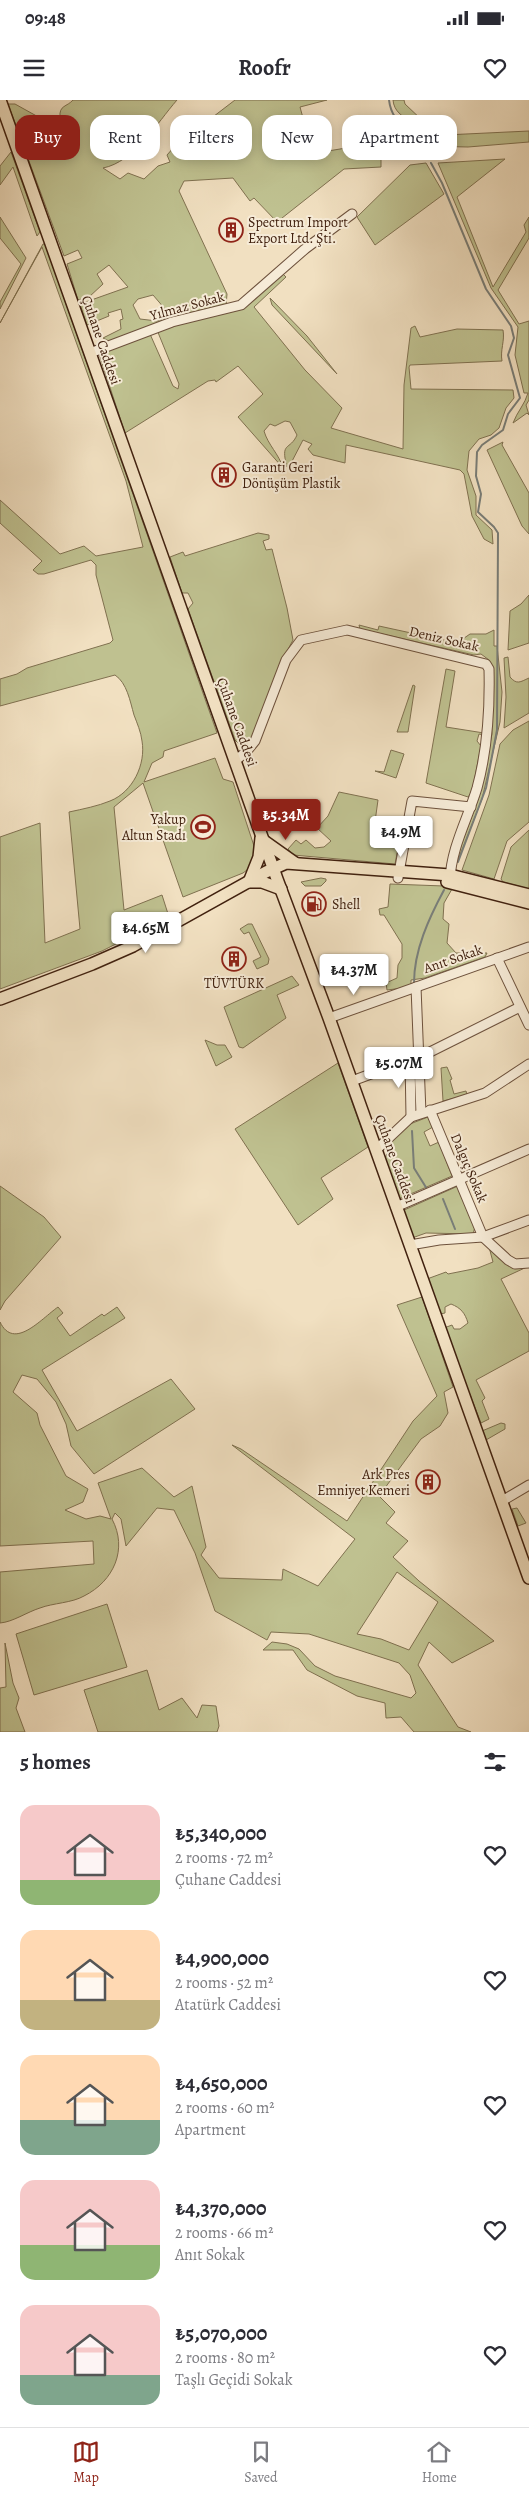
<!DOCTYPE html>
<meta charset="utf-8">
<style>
body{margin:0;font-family:Alegreya,serif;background:#f7f7f7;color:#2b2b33;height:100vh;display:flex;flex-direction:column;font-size:19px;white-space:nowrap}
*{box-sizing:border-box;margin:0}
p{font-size:16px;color:#7c7c81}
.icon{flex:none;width:28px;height:28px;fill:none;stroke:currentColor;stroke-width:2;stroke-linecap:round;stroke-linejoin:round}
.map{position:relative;height:1632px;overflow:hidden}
.details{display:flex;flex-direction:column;background:#fff;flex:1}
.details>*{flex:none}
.hud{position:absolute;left:15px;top:15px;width:500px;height:45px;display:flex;gap:10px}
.price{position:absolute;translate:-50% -42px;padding:0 11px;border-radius:5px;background:#fff;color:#222;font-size:16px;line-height:32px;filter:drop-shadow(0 1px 2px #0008)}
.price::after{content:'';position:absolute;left:50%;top:30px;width:15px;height:11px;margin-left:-8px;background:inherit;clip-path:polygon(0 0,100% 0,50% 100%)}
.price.active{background:#8f2418;color:#fff}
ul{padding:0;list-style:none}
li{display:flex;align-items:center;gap:15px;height:125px;padding:0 20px}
li span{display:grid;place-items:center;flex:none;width:140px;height:100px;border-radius:15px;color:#555}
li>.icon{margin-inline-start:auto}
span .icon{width:60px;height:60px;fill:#fffc;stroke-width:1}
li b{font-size:21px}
h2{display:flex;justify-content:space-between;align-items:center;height:60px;padding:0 20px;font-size:21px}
.tag{padding:0 18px;border-radius:15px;background:#fff;box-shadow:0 2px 12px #0003;font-size:18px;line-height:45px}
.tag.active{background:#8f2418;color:#fff}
.status{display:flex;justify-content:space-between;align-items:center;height:35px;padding:0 25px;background:#fff;direction:ltr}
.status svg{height:14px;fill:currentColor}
header{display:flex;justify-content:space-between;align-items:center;height:65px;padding:0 20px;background:#fff;font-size:22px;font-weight:700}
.dock{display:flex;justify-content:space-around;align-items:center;height:70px;border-top:1px solid #e1e1e2;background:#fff;font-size:14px;color:#7c7c81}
.dock a{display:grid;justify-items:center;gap:2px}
.dock .active{color:#8f2418}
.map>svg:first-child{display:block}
.green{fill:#bfc190;stroke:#807150;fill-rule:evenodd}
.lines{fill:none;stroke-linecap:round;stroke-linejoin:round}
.stream{stroke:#797d77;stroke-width:2}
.minor-casing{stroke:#6d513c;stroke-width:11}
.major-casing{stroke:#41210f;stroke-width:14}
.minor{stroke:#f6ebd7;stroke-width:9}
.major{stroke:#f1e0c1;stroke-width:11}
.labels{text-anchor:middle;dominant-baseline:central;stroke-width:4;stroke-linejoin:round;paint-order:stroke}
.poi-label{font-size:14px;fill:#41210f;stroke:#f6ebd7;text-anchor:start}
.street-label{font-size:14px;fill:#41210f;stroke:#f6ebd7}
</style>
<div class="status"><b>09:48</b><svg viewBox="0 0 49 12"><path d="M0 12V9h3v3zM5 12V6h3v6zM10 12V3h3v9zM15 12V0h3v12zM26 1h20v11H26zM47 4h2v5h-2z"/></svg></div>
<header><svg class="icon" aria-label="menu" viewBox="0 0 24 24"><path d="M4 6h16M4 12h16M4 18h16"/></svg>Roofr<svg class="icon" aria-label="heart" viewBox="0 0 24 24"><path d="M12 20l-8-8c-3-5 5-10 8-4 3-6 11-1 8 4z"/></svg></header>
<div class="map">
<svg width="529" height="1632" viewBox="0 0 529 1632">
<rect width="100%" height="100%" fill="#f1e0c1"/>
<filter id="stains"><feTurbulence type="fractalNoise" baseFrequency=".004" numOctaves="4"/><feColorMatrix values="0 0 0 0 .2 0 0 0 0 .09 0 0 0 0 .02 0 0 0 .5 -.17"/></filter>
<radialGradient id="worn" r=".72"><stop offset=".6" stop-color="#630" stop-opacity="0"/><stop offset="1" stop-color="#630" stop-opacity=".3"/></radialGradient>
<g class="green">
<path d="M73,0H177C157,23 134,62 103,68L120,79L128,73L144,79L158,66L170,62L167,55L175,46L235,0H327L300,7L303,18L314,33L322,52L394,40L392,24L397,32L415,39L419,50L381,52V67L344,69L277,122L254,98L250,101L233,78L184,81L179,91L227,194L226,206L111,242L103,238L121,229L120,220L123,219L121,209L108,213L109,216L87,225L80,204L128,187L109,165L97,174L103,184L89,197L78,200L67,164L82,158L78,150L64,156L8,4H15L42,19L46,18L64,25L66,23L60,17C59,5 67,7 73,0ZM153,195L171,216L157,221L140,219L133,205L138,199Z"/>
<path d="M393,0H404L405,4L424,22L423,27L426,31H441L445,35L529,31V42L468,47L424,46C426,18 395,23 393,0Z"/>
<path d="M11,52L40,132L37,136L13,67L0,85V66Z"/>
<path d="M505,59L457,97L493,187L526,132L524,125L529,117V138L498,190L519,224L529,221V300L526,305L529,315L527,313L513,323C517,312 525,304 528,293H524L515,255L518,227L491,188L438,63Z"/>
<path d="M426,63L444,94L375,145L357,117L410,65Z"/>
<path d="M0,117L26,158L0,209V202L21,164L0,138Z"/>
<path d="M43,144H45L217,633L164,651L163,657L152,663L144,682L215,658L223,679L233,682L256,752L251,767L243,773L183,797L143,683L114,707L124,810L162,795L169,817L102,851L0,889V737L40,723L45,843L80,829L69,712C83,709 98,706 110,701C133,692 146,664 142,641C141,632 137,623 134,615C130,601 127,583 115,575L0,606V579L17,574L27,568L110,543L113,540L96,475V465L91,460L44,474H38L33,470L42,461L0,423V400L60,454L84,446L96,456L143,447L126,381L42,147L0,223Z"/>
<path d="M282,173L286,177L254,207L305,270L342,308L331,328L403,349L404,285L411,228L415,226L420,237L457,229L503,230C505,241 500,250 502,261L410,265L409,267L411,289L513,290L514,298L506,308L499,328L491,335L479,339L469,351L467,370L476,396V415L492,430L493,444L484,439L472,416L464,374L460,370L346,345L345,363L313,355L308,349L312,344L303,340L289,367H287C280,341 290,351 297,335L290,322L285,321L275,326L270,324L264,331C268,345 279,354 283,368L238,317L263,294L238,266L216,282L215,280L208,281L125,333L99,254L150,234L173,286L178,289L179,284L157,230L237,210Z"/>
<path d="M270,198L307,236L337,274L272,205Z"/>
<path d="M503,342L502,345L529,393V434L522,426L487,350Z"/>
<path d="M258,433L269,435V439L263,441L266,450L272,449L287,508L293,540L286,553L256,632L242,647L235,640L188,509L193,503L188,493H182L170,457L183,452L185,456Z"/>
<path d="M529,495V543L508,550L510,511L521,504Z"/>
<path d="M359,525L378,530L379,526L457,543L470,534H486L494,530V546H497L502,592L500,622L482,699L458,760L457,756L479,697L492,634L489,560L481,554L474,555L360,529Z"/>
<path d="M508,557L510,577C517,585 520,582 529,578V613L504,628L506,597L504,558Z"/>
<path d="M485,567L487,573L488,628L484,635L479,634L477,641L481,646L472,692L468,697L426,683L446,569L455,571L446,627L484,633L486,628Z"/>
<path d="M413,585L415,586L408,632H397Z"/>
<path d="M529,621V722L507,741L494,779L462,770L489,695L500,644L513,630Z"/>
<path d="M391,650L404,654L396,678L375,671L384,672Z"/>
<path d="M339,692L378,700L374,729L401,733L395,764L293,755L288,749L296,740L301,744L306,740L315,748L324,747L331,741L317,728L328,716Z"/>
<path d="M529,730V789L503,782L501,779L511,747Z"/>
<path d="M321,778L326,779V781L321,786H305L301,782Z"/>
<path d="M390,784L444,786L452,789L444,803L443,819L449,824L447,843L456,853H487L485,857L425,878L411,880V887L387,890L386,883L397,878L398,865L402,858V844L384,815H380L379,809L388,807Z"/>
<path d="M248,824H252L269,859L268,864L257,869L253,861L261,857L249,832L244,834L240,829Z"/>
<path d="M292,876L299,885L277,895L286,918L243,948L239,947L224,907Z"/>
<path d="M205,940L217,945H225L232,957L216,966Z"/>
<path d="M338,963L368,1047L321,1078L333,1099L298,1125L235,1029Z"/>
<path d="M447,967L452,979L450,980L454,994L466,991L467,995L443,1001L441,968Z"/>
<path d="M428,1017L433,1027L424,1032L430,1046L439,1042L452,1076L399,1099L384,1061L394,1036L410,1024Z"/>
<path d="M0,1086L44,1117L61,1137L5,1201L0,1210Z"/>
<path d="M458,1086L475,1127L473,1134L426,1133L412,1138L402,1111Z"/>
<path d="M489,1147C501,1161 510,1172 529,1166L501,1179L529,1233V1251L476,1280L485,1298L482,1301L489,1319L481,1323L444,1228L452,1225L454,1229H460L468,1223C465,1213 461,1208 451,1204L445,1207V1213L440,1214L427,1179L446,1172L448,1174L478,1168L493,1162Z"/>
<path d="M422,1197L453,1287L444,1292L448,1313L440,1326L421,1339L379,1396L395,1412L386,1423L408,1441L393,1457L419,1481L494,1541L452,1563L429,1542L418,1565L458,1627L471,1632H414L401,1617L386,1618L385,1603L357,1596L307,1570L293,1550H263L272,1542L287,1544L299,1549L315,1566L335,1576L411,1598L416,1593L410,1575L399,1563L309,1534L271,1532L267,1540L215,1511L195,1453L174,1410L157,1408L126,1446L121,1419L115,1413L112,1419C128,1449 114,1481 84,1496C72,1503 53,1503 40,1508C27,1512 13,1522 0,1523V1472L94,1464L93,1441L0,1446V1222C14,1251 41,1219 58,1207L63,1213L57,1218L70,1236L102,1214L104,1216L117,1207L125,1218L42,1270L77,1331L171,1279L195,1309L94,1374L71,1346L66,1324L56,1302L37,1279L22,1275L13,1292L37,1313L40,1325L66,1376L88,1389L83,1402L65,1410L86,1419L100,1416L111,1419L98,1383L142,1368L174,1397L192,1386L206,1447L201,1455L219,1478L282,1480L283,1469L318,1486L355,1439L232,1345L241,1349L347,1421L413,1321L437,1296L397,1205ZM397,1472L438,1502L409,1550L381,1539L357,1534Z"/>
<path d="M501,1323L505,1324V1329L486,1340L482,1331Z"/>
<path d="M517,1408L526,1423L518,1426L512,1409Z"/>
<path d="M107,1504L127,1567L34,1595L16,1534Z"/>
<path d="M5,1543L13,1583L19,1598L16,1608L25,1632H0V1588L6,1587Z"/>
<path d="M147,1570L159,1610L182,1598L197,1618L202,1605L216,1606L219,1626L217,1632H98L84,1590Z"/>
</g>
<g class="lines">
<g class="stream">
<path d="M389,0C392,25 410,27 422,48"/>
<path d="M431,63L442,83L486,189L511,226L514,238L508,255L520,298L508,314L503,330L482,345L477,352L476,376L481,394L478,412L494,427L498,433L497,630L486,688L458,762"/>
<path d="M414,883C414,850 429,818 444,790"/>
<path d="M416,991V1006"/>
<path d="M412,1031L414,1068L427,1089"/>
<path d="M443,1099L455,1129"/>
</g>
<g class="minor-casing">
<g id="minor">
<path d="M90,253L172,222L241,205L305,149L352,114"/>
<path d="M235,661L246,652L255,641L286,560L301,540L347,530L486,564L489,569C490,610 488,648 477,688C468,718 451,748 450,780"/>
<path d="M398,778L412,701L471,707"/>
<path d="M497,858L529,925"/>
<path d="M416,887L421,1013"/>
<path d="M329,918L529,847"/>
<path d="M410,959L411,1017"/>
<path d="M352,981L430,952L520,907"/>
<path d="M430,1010L483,1137L508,1160L515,1164L529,1163"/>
<path d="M376,1050L411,1017L485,993L529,964"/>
<path d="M396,1107L529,1049"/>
<path d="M410,1145L439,1140L483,1137L529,1120"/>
<path d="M502,1401L529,1385"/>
</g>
</g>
<g class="major-casing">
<g id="major">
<path d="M0,0L277,779L329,918L529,1478"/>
<path d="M261,738L259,757L249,782H262L281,789"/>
<path d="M264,741L295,763"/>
<path d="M447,782L529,803"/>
<path d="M0,899L92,864L133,846L266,772L286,763L450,775L529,795"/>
</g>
</g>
<use href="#minor" class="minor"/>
<use href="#major" class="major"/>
</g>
<defs>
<g id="building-ring" transform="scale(1.25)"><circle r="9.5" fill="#f6ebd7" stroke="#8f2418" stroke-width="1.5"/><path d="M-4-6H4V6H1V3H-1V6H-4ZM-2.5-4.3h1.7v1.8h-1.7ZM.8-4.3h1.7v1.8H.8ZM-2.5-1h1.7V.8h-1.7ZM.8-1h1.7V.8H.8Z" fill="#8f2418"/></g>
<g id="stadium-ring" transform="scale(1.25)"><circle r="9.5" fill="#f6ebd7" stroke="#8f2418" stroke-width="1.5"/><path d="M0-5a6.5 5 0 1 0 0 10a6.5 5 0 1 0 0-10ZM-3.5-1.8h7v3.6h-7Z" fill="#8f2418"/></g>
<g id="fuel-ring" transform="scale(1.25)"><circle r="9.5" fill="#f6ebd7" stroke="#8f2418" stroke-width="1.5"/><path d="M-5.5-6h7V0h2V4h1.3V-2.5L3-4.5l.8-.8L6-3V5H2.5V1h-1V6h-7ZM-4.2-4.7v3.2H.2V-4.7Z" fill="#8f2418"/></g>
</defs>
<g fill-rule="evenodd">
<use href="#building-ring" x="231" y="130"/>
<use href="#building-ring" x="224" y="375"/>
<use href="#stadium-ring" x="203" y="727"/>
<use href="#fuel-ring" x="314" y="804"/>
<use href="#building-ring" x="234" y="859"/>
<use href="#building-ring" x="428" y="1382"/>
</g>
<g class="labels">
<g class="poi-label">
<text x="248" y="122">Spectrum Import<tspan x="248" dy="16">Export Ltd. Şti.</tspan></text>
<text x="242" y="367">Garanti Geri<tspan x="242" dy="16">Dönüşüm Plastik</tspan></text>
<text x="186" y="719" text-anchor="end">Yakup<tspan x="186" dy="16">Altun Stadı</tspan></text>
<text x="332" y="804">Shell</text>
<text x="234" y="883" text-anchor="middle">TÜVTÜRK</text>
<text x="410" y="1374" text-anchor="end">Ark Pres<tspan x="410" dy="16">Emniyet Kemeri</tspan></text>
</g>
<g class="street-label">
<text transform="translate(187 206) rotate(-15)">Yılmaz Sokak</text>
<text transform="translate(101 240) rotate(71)">Çuhane Caddesi</text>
<text transform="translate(444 539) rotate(13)">Deniz Sokak</text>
<text transform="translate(237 622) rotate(70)">Çuhane Caddesi</text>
<text transform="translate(453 859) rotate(-19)">Anıt Sokak</text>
<text transform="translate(395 1059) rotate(70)">Çuhane Caddesi</text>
<text transform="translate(469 1068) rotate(67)">Dalgıç Sokak</text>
</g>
</g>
<rect width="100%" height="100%" filter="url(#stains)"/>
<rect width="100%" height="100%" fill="url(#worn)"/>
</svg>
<b class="price active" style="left:286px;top:741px">₺5.34M</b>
<b class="price" style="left:401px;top:758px">₺4.9M</b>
<b class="price" style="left:146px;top:854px">₺4.65M</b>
<b class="price" style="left:354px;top:896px">₺4.37M</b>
<b class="price" style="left:399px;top:989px">₺5.07M</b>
<div class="hud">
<a class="tag active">Buy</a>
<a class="tag">Rent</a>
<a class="tag">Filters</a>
<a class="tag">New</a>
<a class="tag">Apartment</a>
</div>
</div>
<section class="details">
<h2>5 homes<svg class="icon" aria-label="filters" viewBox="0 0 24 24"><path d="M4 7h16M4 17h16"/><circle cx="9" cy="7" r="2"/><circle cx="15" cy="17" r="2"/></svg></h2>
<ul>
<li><span style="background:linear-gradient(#f6c9c9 75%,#8fb573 0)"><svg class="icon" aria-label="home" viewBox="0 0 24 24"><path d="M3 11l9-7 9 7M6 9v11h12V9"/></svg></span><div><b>₺5,340,000</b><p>2 rooms · 72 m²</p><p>Çuhane Caddesi</p></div><svg class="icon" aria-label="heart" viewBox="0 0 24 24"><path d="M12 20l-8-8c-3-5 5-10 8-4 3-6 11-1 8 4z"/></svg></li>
<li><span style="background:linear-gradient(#ffd9b3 70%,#c2b280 0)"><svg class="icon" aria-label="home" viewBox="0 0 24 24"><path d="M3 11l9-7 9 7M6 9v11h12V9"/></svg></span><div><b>₺4,900,000</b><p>2 rooms · 52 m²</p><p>Atatürk Caddesi</p></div><svg class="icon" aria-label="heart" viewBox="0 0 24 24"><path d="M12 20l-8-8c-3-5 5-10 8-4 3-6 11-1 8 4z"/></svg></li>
<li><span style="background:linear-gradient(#ffd9b3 65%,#7fa58c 0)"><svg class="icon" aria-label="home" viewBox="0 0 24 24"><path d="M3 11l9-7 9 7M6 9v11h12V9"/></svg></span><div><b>₺4,650,000</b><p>2 rooms · 60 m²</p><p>Apartment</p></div><svg class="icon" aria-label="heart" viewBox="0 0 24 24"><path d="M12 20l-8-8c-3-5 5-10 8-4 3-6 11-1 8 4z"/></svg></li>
<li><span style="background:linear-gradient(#f6c9c9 65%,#8fb573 0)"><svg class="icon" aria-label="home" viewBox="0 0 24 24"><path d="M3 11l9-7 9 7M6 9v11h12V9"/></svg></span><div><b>₺4,370,000</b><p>2 rooms · 66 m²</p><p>Anıt Sokak</p></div><svg class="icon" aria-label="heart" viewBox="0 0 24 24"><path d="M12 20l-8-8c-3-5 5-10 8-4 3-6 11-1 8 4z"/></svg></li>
<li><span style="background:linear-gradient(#f6c9c9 70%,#7fa58c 0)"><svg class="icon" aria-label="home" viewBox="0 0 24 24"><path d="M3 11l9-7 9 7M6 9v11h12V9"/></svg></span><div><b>₺5,070,000</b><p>2 rooms · 80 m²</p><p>Taşlı Geçidi Sokak</p></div><svg class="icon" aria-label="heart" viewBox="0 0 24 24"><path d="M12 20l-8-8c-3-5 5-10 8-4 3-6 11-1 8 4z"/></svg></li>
</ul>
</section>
<nav class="dock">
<a class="active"><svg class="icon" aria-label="map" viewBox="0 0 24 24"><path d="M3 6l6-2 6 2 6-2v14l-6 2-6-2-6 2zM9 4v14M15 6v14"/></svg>Map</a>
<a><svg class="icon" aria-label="saved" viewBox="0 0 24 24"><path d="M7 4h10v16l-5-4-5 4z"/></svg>Saved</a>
<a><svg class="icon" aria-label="home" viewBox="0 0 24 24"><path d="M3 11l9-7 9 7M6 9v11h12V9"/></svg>Home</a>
</nav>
